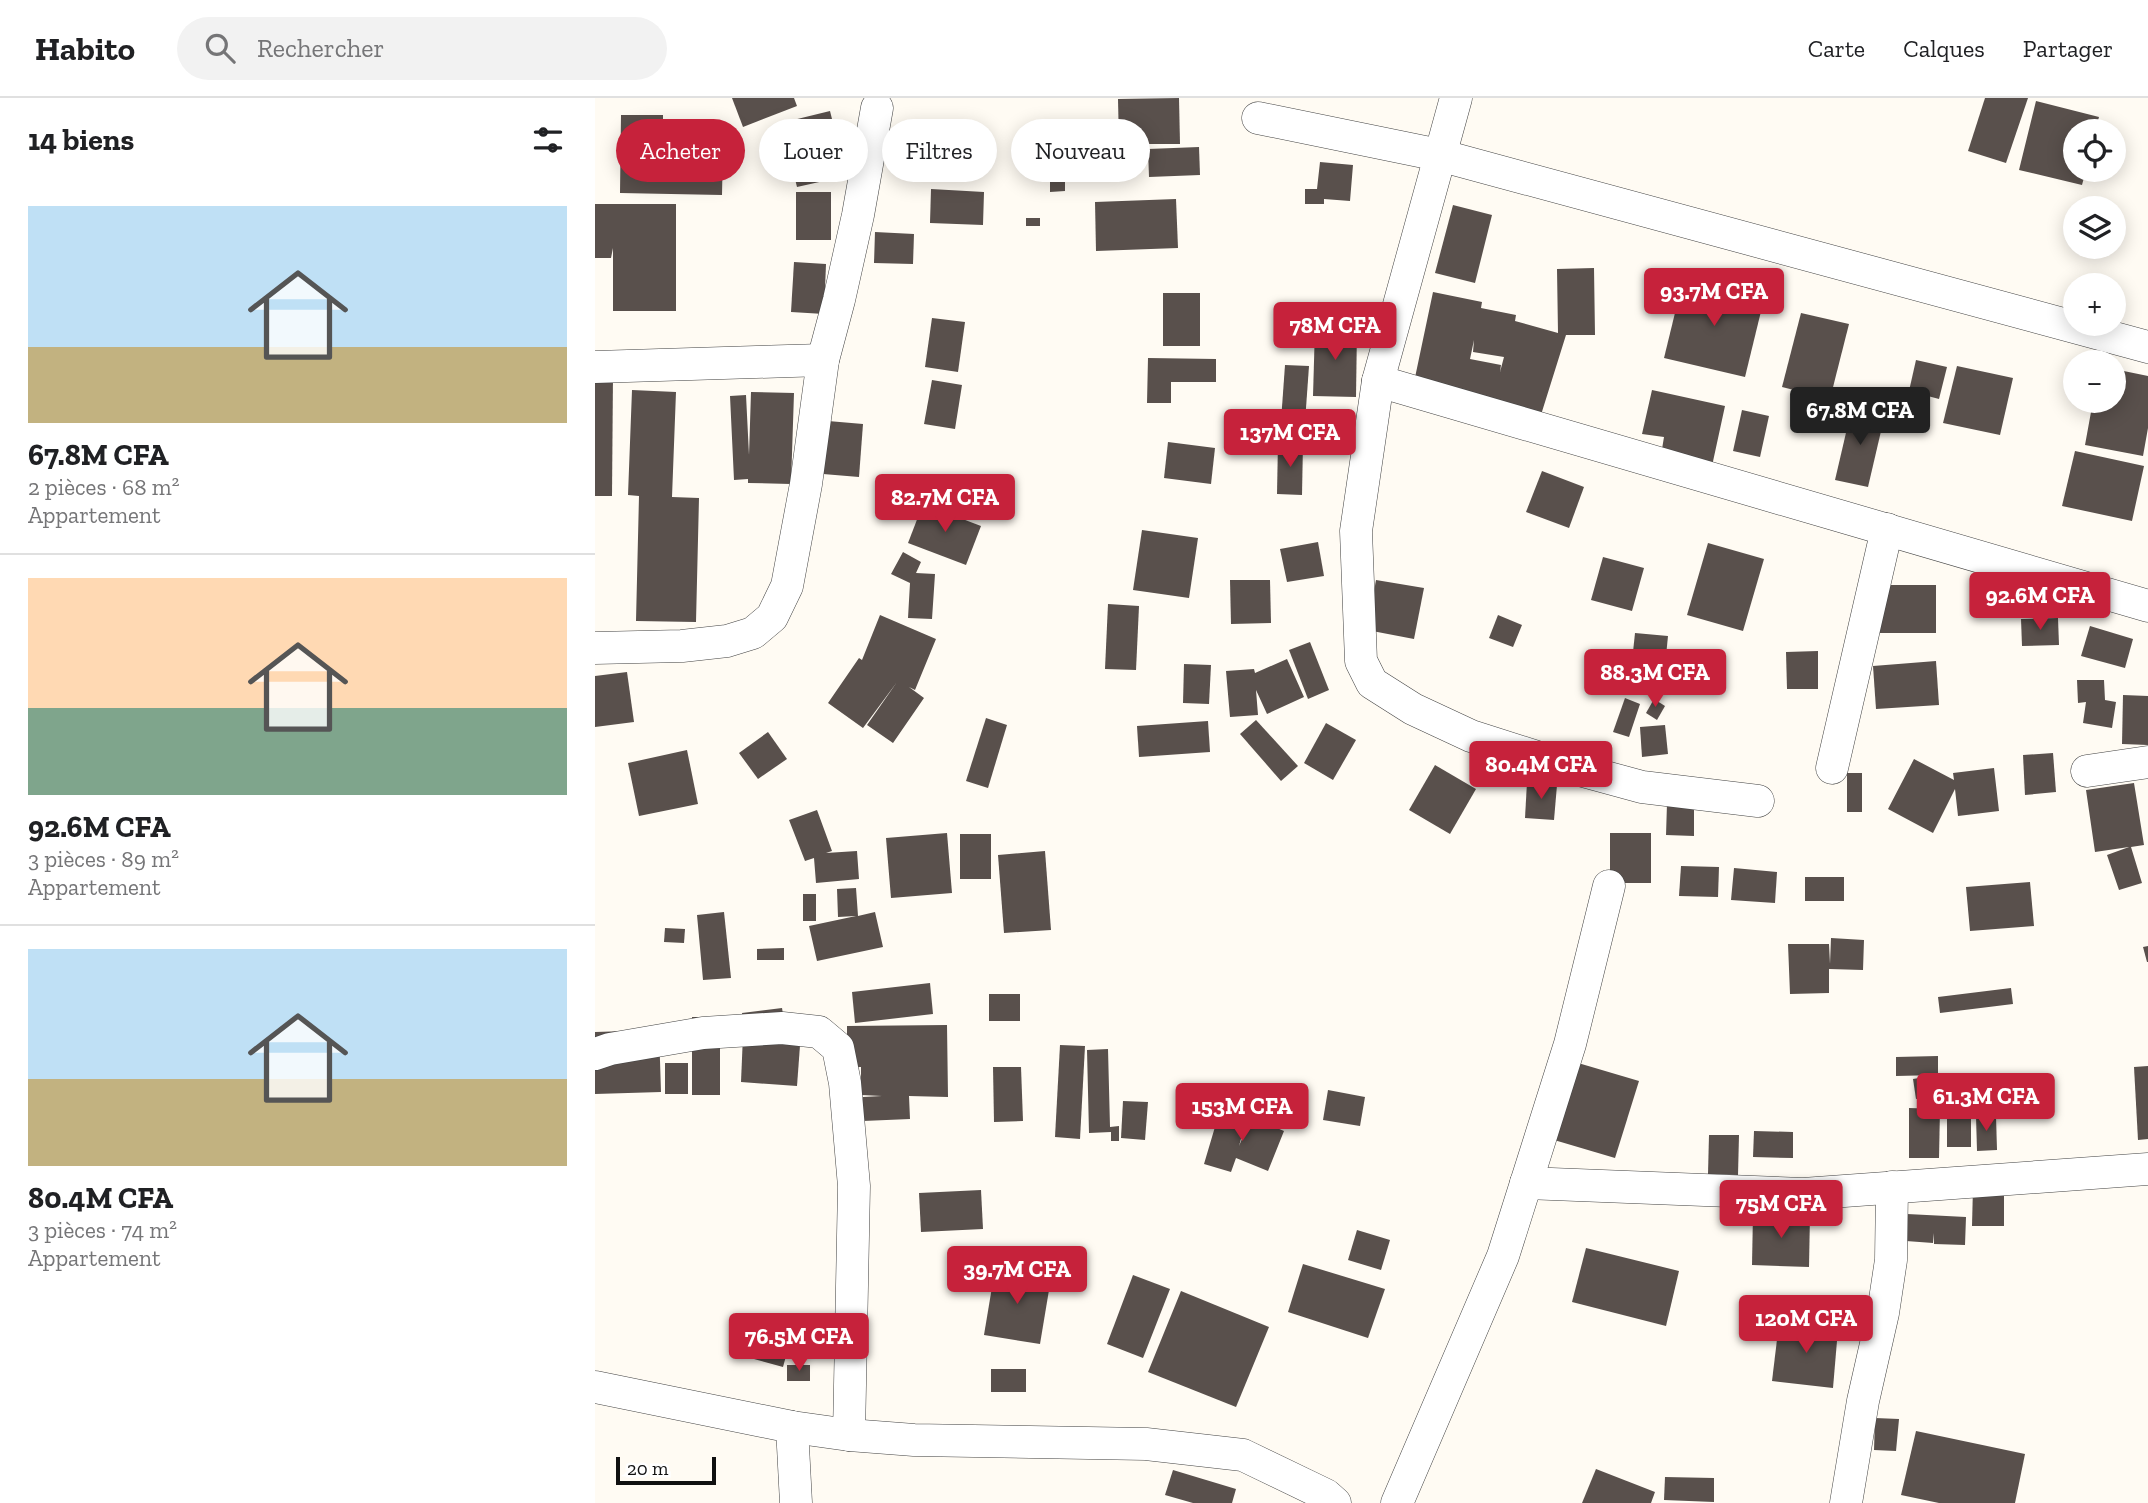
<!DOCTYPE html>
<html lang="fr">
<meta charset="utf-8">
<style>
body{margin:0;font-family:"Zilla Slab",serif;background:#f2f2f2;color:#202124;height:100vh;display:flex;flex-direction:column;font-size:26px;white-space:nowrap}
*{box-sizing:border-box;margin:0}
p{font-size:23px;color:#757577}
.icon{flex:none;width:38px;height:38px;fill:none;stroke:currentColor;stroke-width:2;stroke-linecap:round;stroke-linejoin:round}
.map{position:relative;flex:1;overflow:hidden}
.drawer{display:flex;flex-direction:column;background:#fff;width:595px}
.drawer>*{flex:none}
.guide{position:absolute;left:21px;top:21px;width:665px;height:63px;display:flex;gap:14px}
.tools{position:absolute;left:1468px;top:21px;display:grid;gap:14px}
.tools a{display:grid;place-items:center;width:63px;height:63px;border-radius:50%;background:#fff;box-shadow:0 4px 18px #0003;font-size:35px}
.scale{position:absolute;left:21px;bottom:18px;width:100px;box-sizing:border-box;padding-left:7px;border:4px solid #101010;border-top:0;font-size:19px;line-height:24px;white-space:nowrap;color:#101010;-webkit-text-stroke:5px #fff;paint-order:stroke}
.price{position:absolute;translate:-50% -60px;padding:0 16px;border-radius:7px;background:#c6223b;color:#fff;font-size:23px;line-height:46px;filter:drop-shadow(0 2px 4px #0008)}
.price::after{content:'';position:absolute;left:50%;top:42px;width:21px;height:16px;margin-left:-10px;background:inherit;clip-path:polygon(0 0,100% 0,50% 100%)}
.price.current{background:#222;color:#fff}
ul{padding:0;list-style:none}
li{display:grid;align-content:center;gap:14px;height:371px;padding:0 28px}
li+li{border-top:2px solid #e0e0e0}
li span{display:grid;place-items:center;height:217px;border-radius:0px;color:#555}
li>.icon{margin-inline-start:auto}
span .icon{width:126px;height:126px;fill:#fffc;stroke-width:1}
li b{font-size:30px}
h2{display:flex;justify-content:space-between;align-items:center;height:84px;padding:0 28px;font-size:30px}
.tag{padding:0 24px;border-radius:32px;background:#fff;box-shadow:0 4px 18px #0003;font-size:24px;line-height:63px}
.tag.current{background:#c6223b;color:#fff}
header{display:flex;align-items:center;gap:42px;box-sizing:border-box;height:98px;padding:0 35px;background:#fff;border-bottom:2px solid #e0e0e0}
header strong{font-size:33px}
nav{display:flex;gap:38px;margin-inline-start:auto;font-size:24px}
.search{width:490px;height:63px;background:#f2f2f2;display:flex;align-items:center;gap:18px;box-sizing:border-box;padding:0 24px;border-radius:38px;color:#757577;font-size:26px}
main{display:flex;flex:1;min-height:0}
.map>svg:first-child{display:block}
.building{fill:#59504c;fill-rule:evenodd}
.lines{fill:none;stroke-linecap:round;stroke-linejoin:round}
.minor-casing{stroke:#434343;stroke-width:33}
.minor{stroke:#fff;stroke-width:32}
</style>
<header>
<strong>Habito</strong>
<div class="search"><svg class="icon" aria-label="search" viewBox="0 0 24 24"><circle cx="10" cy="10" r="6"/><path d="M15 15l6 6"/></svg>Rechercher</div>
<nav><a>Carte</a><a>Calques</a><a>Partager</a></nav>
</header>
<main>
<section class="drawer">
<h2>14 biens<svg class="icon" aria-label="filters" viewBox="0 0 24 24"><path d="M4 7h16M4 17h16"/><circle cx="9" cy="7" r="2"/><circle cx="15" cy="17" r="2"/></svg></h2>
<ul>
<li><span style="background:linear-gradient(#bfe0f5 65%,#c2b280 0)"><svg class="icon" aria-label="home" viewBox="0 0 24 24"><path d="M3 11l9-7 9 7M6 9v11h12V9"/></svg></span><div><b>67.8M CFA</b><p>2 pièces · 68 m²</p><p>Appartement</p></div></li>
<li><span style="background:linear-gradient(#ffd9b3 60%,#7fa58c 0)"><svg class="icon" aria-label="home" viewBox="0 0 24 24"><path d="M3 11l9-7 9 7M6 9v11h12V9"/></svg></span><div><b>92.6M CFA</b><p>3 pièces · 89 m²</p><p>Appartement</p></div></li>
<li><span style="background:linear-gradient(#bfe0f5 60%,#c2b280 0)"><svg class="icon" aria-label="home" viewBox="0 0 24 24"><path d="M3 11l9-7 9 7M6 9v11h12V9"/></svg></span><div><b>80.4M CFA</b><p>3 pièces · 74 m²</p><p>Appartement</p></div></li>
</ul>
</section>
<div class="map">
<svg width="1553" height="1405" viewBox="0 0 1553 1405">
<rect width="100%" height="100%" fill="#fffbf3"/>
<g class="building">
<path d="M137,0H199L202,8L148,29Z"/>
<path d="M584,0L585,46H524L523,1Z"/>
<path d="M1390,0H1433L1411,65L1373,53Z"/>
<path d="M1441,3L1504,19L1500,33H1480V72H1491L1487,87L1424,72Z"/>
<path d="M235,13L251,78L202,89L186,25Z"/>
<path d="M26,17H68V46L128,48L127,97L25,95Z"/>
<rect x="438" y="33" width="17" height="14"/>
<path d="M604,49L605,77L554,79L553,51Z"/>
<path d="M725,64L758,67L755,103L729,101V106H710V91H722Z"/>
<path d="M525,73L533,74V81L524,80Z"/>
<path d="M470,80V93L455,94V81Z"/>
<path d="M336,91L389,94L388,127L335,125Z"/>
<rect x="201" y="94" width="35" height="48"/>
<path d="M581,101L583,150L501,153L500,104Z"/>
<path d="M0,106H81V213H18V150L16,160H0Z"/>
<path d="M858,107L897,117L880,185L840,175Z"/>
<rect x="431" y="120" width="14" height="8"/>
<path d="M280,134L319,136L318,166L279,165Z"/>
<path d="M199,164L231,166L229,216L196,214Z"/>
<path d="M999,170L1000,237H971L945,320L818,289L838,194L887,204L886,210L921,217L920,223L963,235L962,171ZM879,242L878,254L909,259L905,274L906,267L875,261Z"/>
<path d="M1088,182L1169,201L1150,279L1069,260Z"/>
<rect x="568" y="195" width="37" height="53"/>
<path d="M1206,215L1254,226L1235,301L1187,289Z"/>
<path d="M337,220L370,224L363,274L330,269Z"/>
<path d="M720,229L762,230L761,299L718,298Z"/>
<path d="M553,260L621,261V284H576V305H552Z"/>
<path d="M1321,262L1352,269L1344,301L1314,293Z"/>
<path d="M690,267L714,268L709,338L685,337Z"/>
<path d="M1362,268L1418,280L1405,337L1348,325Z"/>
<path d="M1519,271L1553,278V330L1548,358L1490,347L1498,303H1519Z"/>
<path d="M0,275L18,276L17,398H0Z"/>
<path d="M337,282L367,287L360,331L329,326Z"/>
<path d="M37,292L81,294L77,399L104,400L101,524L41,523L44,398L33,397Z"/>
<path d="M1057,292L1130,308L1117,368L1066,357L1069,339L1047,336Z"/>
<path d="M156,294L199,295L196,386L153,385V381L139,382L135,298L151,297L154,357Z"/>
<path d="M1257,309L1290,316L1273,389L1240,382Z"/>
<path d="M1147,312L1174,318L1165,359L1138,353Z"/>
<path d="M233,323L268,326L264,379L228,376Z"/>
<path d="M573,344L620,350L616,386L569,380Z"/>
<path d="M683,344L708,345L707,397L682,396Z"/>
<path d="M1480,353L1549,368L1537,423L1467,408Z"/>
<path d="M947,373L989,389L974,430L931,414Z"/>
<path d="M328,406L386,428L371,467L313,445Z"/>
<path d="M547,432L603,440L594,500L538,492Z"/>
<path d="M723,444L729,478L692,484L685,451Z"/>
<path d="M1113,445L1169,461L1148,533L1092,517Z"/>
<path d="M308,454L326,464L321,475L340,476L337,521L313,520L315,485L296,476Z"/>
<path d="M1008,459L1049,470L1037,513L996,502Z"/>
<path d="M635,482H675L676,525L636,526Z"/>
<path d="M781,482L829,490L819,541L772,532Z"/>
<rect x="1282" y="487" width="59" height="48"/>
<path d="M513,506L544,508L541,572L510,571Z"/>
<path d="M285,517L341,541L320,592L314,589L329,600L298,645L272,627L302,584L268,630L233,605L264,560L267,562Z"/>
<path d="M903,517L927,527L918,549L894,540Z"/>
<path d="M1463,520L1464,547L1427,548L1426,521Z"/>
<path d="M1495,528L1538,541L1530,570L1486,558Z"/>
<path d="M1040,535L1073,538L1071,558L1038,554Z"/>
<path d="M715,544L734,592L713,601L694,552Z"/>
<path d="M1223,553V591H1192L1191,554Z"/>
<path d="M1034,558L1056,567L1042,597L1021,587Z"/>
<path d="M692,561L709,599L672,616L661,592L663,617L635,619L631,573L659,571L660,575Z"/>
<path d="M1341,563L1344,607L1281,611L1278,568Z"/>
<path d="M589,566L616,567L614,606L588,605Z"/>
<path d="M32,574L39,624L0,629V578Z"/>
<path d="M1482,582H1509L1510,602L1521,604L1517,630L1488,625L1491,604L1483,605Z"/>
<path d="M1528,597L1553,598V647L1527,646Z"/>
<path d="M1030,600L1045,606L1034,639L1018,634Z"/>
<path d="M1059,601L1070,608L1062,622L1051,615Z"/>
<path d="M391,620L412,627L393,690L371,683Z"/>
<path d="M661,622L703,668L686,683L645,636Z"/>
<path d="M613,623L615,654L544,659L542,628Z"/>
<path d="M731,625L761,642L738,682L709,665Z"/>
<path d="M1070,627L1073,656L1047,659L1045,629Z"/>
<path d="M173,634L192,661L163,681L144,655Z"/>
<path d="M92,652L103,706L44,718L33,665Z"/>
<path d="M1458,655L1461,694L1430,697L1428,657Z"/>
<path d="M1319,661L1359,682L1358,675L1399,670L1404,713L1363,718L1360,691L1338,735L1293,711Z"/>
<path d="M840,667L881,691L855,736L814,712Z"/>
<rect x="1252" y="675" width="15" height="39"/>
<path d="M932,684L962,687L959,722L930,720Z"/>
<path d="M1539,685L1549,747L1536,749L1547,785L1524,792L1512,757L1534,749L1500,754L1491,692Z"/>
<path d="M1072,705L1099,706V738L1071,737Z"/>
<path d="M222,712L237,753L231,755L262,753L264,781L221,785L219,760L210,763L194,722Z"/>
<path d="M352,735L357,795L296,800L291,740Z"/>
<rect x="1015" y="735" width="41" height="50"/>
<rect x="365" y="736" width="31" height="45"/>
<path d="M450,753L456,832L409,835L403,757Z"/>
<path d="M1086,768L1124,769L1123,799L1084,798Z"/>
<path d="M1139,770L1182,774L1180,805L1136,802Z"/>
<rect x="1210" y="779" width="39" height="24"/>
<path d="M1435,784L1439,828L1375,833L1371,789Z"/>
<path d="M261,790L263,818L280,814L288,849L222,863L214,828L261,818L243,819L242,791Z"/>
<rect x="208" y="796" width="13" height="27"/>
<path d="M129,814L136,880L108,882L102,817Z"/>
<path d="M70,830L90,831L89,845L69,844Z"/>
<path d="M1236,840L1269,842L1268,872L1234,871V895L1195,896L1193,846H1234L1235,866Z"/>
<path d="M1553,848V864H1552L1548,849Z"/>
<path d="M189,850V862H162V851Z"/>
<path d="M335,885L338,916L260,925L257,894Z"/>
<path d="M1416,890L1418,906L1345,915L1343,899Z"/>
<rect x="394" y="896" width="31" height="27"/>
<path d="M187,910L190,929L149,934L147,915Z"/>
<rect x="97" y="919" width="28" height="78"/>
<path d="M352,927L353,999L314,998L315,1021L268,1023V999L287,998L266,997V969H252V928Z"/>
<path d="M64,932L66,994L0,996V934Z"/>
<path d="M206,934L202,988L146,984L148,937Z"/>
<path d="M465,947L490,948L485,1041L460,1039Z"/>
<path d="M513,951L515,1029L524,1028V1043H516V1034L494,1035L492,952Z"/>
<path d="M1343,958V977L1301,978V959Z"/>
<path d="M973,962L1044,983L1020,1060L949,1039Z"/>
<rect x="70" y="965" width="23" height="31"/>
<path d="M1553,968V1041L1543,1042L1539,969Z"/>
<path d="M398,969H426L428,1023L399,1024Z"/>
<path d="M1342,977L1346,997L1321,1001L1318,981Z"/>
<rect x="1352" y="982" width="24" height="67"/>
<path d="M733,992L770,999L765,1028L728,1022Z"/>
<path d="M528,1003L553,1004L550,1042L526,1040Z"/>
<path d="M1314,1010L1345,1011L1344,1060H1314Z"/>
<path d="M625,1012L652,1020L644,1048L656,1019L689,1033L673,1073L641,1060L636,1074L609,1066Z"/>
<path d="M1381,1018H1401L1402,1052L1382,1053Z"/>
<path d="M1159,1033L1198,1034V1060L1158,1059Z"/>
<path d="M1114,1037H1144L1143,1077L1113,1076Z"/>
<path d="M1378,1089L1409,1090V1128H1377Z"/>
<path d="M386,1092L388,1131L326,1134L324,1095Z"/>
<path d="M1158,1115L1215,1116L1214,1169L1157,1167Z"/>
<path d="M1312,1116L1371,1119L1370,1147L1339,1146V1135L1338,1145L1311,1143Z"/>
<path d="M762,1132L795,1142L786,1172L753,1162Z"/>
<path d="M991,1150L1084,1173L1071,1228L977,1204Z"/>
<path d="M708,1166L790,1191L773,1240L693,1214Z"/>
<path d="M400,1171L456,1180L445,1246L389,1237Z"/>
<path d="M538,1177L575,1191L548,1260L512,1246Z"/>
<path d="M586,1193L674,1229L641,1309L553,1274Z"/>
<path d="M1184,1225L1243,1231L1238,1290L1177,1283Z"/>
<path d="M162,1250L191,1258L188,1269L159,1261Z"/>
<rect x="192" y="1267" width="23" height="16"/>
<rect x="396" y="1271" width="35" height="23"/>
<path d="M1280,1320L1304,1321L1301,1353L1279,1352Z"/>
<path d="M1321,1333L1430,1356L1420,1405H1344L1306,1397Z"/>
<path d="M1001,1371L1060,1394L1056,1405H987Z"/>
<path d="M578,1372L641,1391L637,1405H598L570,1397Z"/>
<path d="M1070,1379L1119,1380V1404L1069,1402Z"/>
</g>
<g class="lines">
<g class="minor-casing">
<g id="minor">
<path d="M861,0L783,283L761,433L766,563L777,585L818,611L876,638L970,668L1047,689L1163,703"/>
<path d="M663,20L844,57L1553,249"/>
<path d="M0,269L228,262"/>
<path d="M783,283L1553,508"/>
<path d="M0,550L87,548L132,543L158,535L177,519L192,488L211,386L228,262L244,202L263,117L282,10"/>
<path d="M1237,670L1292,431"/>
<path d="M1492,673L1553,664"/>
<path d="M0,956L15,951L108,935L187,930L224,934L243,950L250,985L259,1088L254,1337"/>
<path d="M931,1085L1208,1096L1553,1071"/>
<path d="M0,1289L197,1329L254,1337L319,1342L551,1346L648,1357L731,1397L740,1405"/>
<path d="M197,1329L201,1405"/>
<path d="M802,1405L908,1158L975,946L1014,788"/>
<path d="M1251,1405L1268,1303L1288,1215L1296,1162L1297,1089"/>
</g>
</g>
<use href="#minor" class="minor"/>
</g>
</svg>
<div class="tools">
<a><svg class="icon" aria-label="locate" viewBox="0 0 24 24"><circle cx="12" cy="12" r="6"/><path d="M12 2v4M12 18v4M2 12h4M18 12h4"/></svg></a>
<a><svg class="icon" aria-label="layers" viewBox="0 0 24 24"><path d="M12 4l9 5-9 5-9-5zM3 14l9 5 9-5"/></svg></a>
<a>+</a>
<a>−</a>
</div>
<div class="scale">20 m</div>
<b class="price" style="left:1119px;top:230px">93.7M CFA</b>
<b class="price" style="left:740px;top:264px">78M CFA</b>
<b class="price current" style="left:1265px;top:349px">67.8M CFA</b>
<b class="price" style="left:695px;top:371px">137M CFA</b>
<b class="price" style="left:350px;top:436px">82.7M CFA</b>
<b class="price" style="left:1445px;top:534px">92.6M CFA</b>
<b class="price" style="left:1060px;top:611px">88.3M CFA</b>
<b class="price" style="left:946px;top:703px">80.4M CFA</b>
<b class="price" style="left:1391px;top:1035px">61.3M CFA</b>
<b class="price" style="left:647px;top:1045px">153M CFA</b>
<b class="price" style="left:1186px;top:1142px">75M CFA</b>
<b class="price" style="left:422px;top:1208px">39.7M CFA</b>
<b class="price" style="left:1211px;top:1257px">120M CFA</b>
<b class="price" style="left:204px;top:1275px">76.5M CFA</b>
<div class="guide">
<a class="tag current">Acheter</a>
<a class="tag">Louer</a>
<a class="tag">Filtres</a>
<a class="tag">Nouveau</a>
</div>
</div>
</main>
